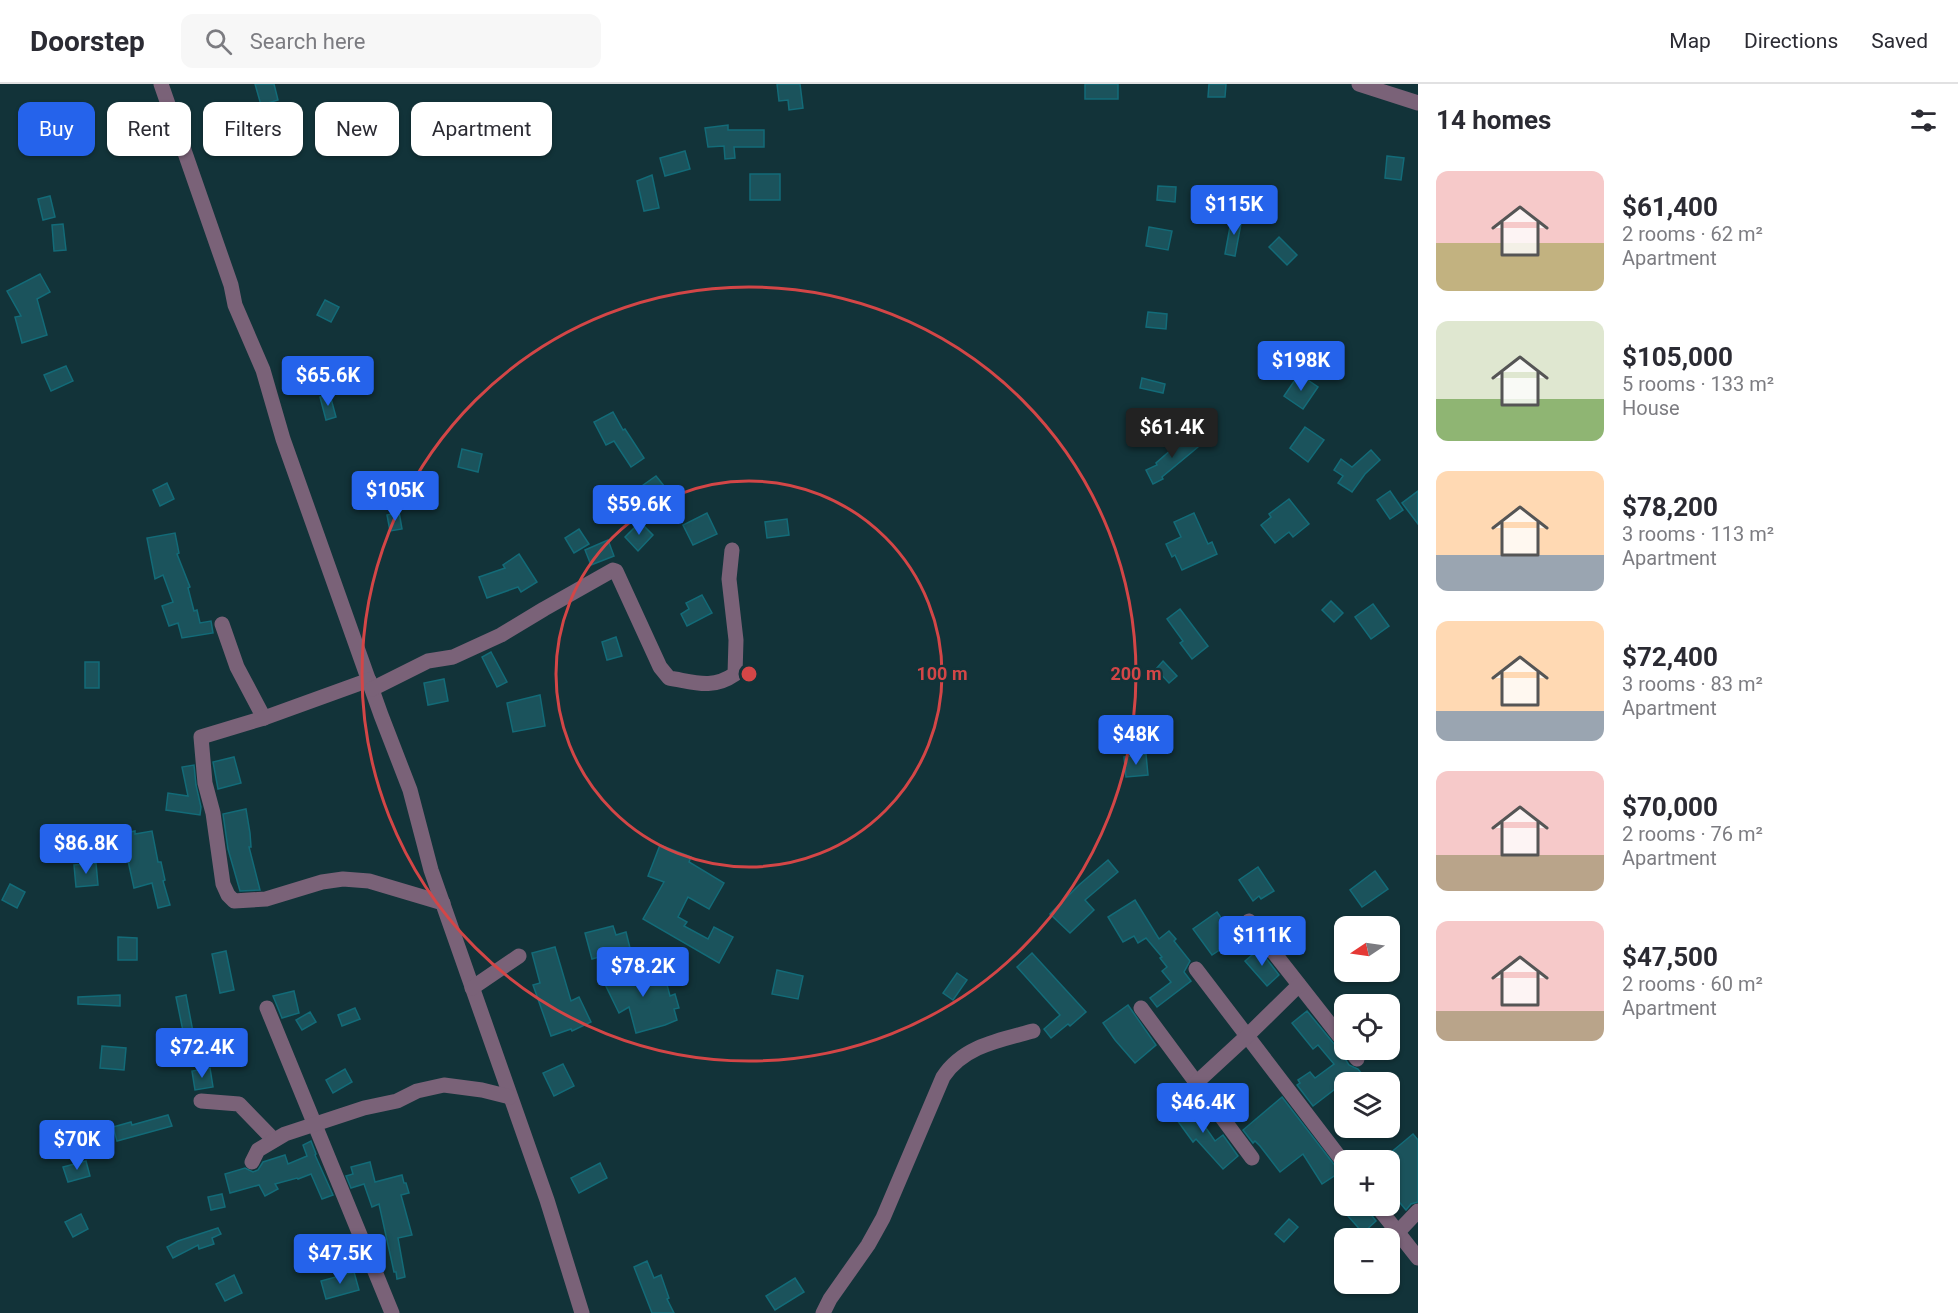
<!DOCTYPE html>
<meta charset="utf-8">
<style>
body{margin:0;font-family:Roboto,sans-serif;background:#f7f7f7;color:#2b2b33;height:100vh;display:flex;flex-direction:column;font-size:22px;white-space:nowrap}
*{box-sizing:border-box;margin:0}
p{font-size:20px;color:#7c7c81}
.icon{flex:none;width:33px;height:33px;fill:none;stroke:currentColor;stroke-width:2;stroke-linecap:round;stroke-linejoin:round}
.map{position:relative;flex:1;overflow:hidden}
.drawer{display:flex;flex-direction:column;background:#fff;width:540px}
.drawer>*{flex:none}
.guide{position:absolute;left:18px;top:18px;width:570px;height:54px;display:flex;gap:12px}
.needle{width:39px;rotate:257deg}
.controls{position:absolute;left:1334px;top:832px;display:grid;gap:12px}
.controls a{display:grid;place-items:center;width:66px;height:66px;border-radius:12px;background:#fff;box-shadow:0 2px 4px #0004;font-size:30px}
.price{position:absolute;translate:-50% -51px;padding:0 14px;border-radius:6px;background:#2563eb;color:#fff;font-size:20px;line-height:39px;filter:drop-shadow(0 2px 3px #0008)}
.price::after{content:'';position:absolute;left:50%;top:36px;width:18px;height:14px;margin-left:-9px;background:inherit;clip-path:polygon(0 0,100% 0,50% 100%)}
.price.on{background:#222;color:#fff}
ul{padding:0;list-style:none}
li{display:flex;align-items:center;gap:18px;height:150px;padding:0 18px}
li span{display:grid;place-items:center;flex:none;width:168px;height:120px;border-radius:12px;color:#555}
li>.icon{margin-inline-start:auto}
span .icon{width:72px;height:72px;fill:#fffc;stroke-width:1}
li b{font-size:26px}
h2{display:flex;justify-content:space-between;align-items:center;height:72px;padding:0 18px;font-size:26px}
.tag{padding:0 21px;border-radius:12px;background:#fff;box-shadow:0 2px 4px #0004;font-size:21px;line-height:54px}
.tag.on{background:#2563eb;color:#fff}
header{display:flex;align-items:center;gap:36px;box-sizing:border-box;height:84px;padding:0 30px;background:#fff;border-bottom:2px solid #e1e1e2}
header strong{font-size:28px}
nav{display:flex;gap:33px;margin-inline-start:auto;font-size:21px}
.search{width:420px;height:54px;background:#f7f7f7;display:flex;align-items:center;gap:15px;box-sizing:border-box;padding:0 21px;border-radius:12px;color:#7c7c81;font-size:22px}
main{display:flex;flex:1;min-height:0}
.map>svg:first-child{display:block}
.building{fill:#1b535c;stroke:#136b78;stroke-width:1.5}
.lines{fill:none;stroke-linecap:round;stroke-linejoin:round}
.minor{stroke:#7a6278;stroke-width:15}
.ring{fill:none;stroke:#d34647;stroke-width:3}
.centre{fill:#d34647;stroke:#123339;stroke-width:3}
.ring-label{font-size:18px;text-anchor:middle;font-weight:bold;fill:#d34647;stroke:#123339;stroke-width:4.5;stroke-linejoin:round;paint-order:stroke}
</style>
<header>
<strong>Doorstep</strong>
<div class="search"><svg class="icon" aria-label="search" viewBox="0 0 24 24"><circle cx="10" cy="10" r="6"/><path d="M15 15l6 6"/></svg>Search here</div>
<nav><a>Map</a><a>Directions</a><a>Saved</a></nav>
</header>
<main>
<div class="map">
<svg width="1418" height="1229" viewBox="0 0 1418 1229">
<rect width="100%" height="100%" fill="#123339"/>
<g class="building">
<path d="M255,0H274L278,16L261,21Z"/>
<path d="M777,0H800L803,24L789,26L788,16L779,17Z"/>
<rect x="1085" y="0" width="33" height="15"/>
<path d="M1209,0H1226L1225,13H1208Z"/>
<path d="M91,39L93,51L75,54L73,42Z"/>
<path d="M728,41V46H764V63H734L735,74L725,75L724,62L708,63L705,44Z"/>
<path d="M685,67L690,85L665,92L660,74Z"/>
<path d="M1387,72L1404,74L1401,96L1385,94Z"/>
<rect x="750" y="90" width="30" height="26"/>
<path d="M652,91L659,124L644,127L637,97Z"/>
<path d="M1158,102L1176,103L1175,118L1157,116Z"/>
<path d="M50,112L55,133L43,136L38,115Z"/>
<path d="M1232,132L1242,134L1235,172L1225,170Z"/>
<path d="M63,140L66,166L54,167L52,141Z"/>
<path d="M1149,143L1172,147L1168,166L1146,162Z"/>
<path d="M1279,153L1297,171L1287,181L1269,163Z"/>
<path d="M40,190L50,208L37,215L47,251L22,259L15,233L21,232L7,207Z"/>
<path d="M325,216L339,223L331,238L317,231Z"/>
<path d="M1148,228L1167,230L1166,245L1146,243Z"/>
<path d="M66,282L73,297L51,307L44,291Z"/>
<path d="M1299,290L1318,303L1303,325L1284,312Z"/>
<path d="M1142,294L1165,300L1163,309L1140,304Z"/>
<path d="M330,311L336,333L326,336L320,313Z"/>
<path d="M613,328L623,346L625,345L644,374L631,383L614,357L606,361L594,338Z"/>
<path d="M1305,343L1324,356L1308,378L1290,364Z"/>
<path d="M1188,351L1198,363L1162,393L1163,395L1153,400L1146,386L1157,381L1156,379Z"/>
<path d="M462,365L482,370L478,388L458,383Z"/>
<path d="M1371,366L1380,376L1365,390L1352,408L1338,399L1343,392L1334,386L1341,375L1352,383Z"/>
<path d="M656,392L665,403L651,413L642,402Z"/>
<path d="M167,399L174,415L160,422L153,406Z"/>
<path d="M1390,407L1403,426L1390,435L1377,416Z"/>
<path d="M1418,407V440L1402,419Z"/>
<path d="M1289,415L1309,440L1293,453L1289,448L1275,459L1261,441L1271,433L1269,430Z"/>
<path d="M399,428L402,445L390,447L387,431Z"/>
<path d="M707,429L717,450L693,461L683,441Z"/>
<path d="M1194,429L1208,460L1212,458L1217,470L1182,486L1175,471L1172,473L1166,460L1181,453L1174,438Z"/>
<path d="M787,435L789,451L767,454L765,438Z"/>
<path d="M640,438L653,451L638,467L625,453Z"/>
<path d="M579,445L589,460L574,469L565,454Z"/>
<path d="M175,449L179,469L177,470L190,503L188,504L194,527L197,526L200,539L211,537L213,549L182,554L178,539L169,542L162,522L173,518L163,491L155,495L147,454Z"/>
<path d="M608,456L614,472L591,481L585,466Z"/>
<path d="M519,470L537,498L521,508L518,503L487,514L479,493L505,484L503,481Z"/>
<path d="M702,511L712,529L687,542L681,530L689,525L686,519Z"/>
<path d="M1331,517L1343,529L1334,538L1322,526Z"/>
<path d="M1373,520L1389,542L1371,555L1355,533Z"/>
<path d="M1180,525L1208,562L1192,575L1180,559L1183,557L1167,535Z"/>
<path d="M616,553L622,572L607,576L602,558Z"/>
<path d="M491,568L507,598L497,603L482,573Z"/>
<path d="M1163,577L1177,592L1169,599L1156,585Z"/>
<rect x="85" y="578" width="14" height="26"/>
<path d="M444,595L448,617L428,621L424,599Z"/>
<path d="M540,611L545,642L513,648L507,619Z"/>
<path d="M1146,670L1148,691L1126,693L1124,673Z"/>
<path d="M234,673L241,699L218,705L213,678Z"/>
<path d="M194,681L196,701L201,723L200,731L166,726L168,709L188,712L182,683Z"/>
<path d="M246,725L250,749L251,763H249L260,806L240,807L228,765L223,730Z"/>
<path d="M104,743L106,753L135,747V750L152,747L158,778H161L165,796L163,797L170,821L158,824L152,799L134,804L127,772L122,773L121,765L90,773L83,749Z"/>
<path d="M660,761L691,773L689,778L724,799L709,825L688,813L678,833L687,838L684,842L708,855L714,843L733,853L719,879L643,835L664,798L648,792Z"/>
<path d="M1108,776L1118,788L1085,816L1094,826L1070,849L1050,830L1079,801Z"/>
<path d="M96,779L98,801L76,803L74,781Z"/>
<path d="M1258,783L1274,807L1261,815L1259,812L1253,817L1239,796Z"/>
<path d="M1375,787L1388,805L1362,823L1350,806Z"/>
<path d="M10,800L25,808L17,824L2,816Z"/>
<path d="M1135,816L1159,855L1169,847L1176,855L1174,857L1190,877L1184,888L1191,897L1157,923L1150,914L1171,898L1162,887L1167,883L1160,874L1162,873L1146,854L1138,859L1134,852L1123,858L1108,833Z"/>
<path d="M1217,828L1236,855L1212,871L1193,845Z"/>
<path d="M613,842L616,851L626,848L630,864L592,875L585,849Z"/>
<path d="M118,853L137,854V876H118Z"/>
<path d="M555,863L571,917L579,913L591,938L572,947L571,945L551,952L533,901L540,899L532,869Z"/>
<path d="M1259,865L1279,891L1267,902L1245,877Z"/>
<path d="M226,867L234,906L220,909L212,870Z"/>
<path d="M1032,869L1086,928L1070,942L1068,940L1051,954L1044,945L1060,931L1017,883Z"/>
<path d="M662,882L670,912L675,910L679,924L674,925L677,936L665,941L636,949L629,923L619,929L601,892L617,883L623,894Z"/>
<path d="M777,886L803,892L798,915L772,910Z"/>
<path d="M957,889L967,896L953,916L943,909Z"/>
<path d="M294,907L299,929L282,934L273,912Z"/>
<path d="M120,911V922L78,920V913Z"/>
<path d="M186,911L193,948H196L195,960L161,959V947H183L176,913Z"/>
<path d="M1128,921L1156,961L1135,979L1115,956L1103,939Z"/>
<path d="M355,924L360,935L342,942L338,931Z"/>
<path d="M1307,927L1340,967L1349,981L1358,985L1365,994L1359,999H1343L1313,1022L1297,1001L1300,999L1298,996L1310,988L1315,994L1334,980L1318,961L1313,965L1292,939Z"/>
<path d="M310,928L316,938L302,946L296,936Z"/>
<path d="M102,962L126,964L124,986L100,984Z"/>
<path d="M563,980L574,1002L554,1012L543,989Z"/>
<path d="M210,984L213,1003L195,1006L192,987Z"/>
<path d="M345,985L352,998L333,1009L326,996Z"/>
<path d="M1282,1013L1340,1088L1322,1100L1303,1070L1280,1088L1260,1062L1255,1057L1253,1059L1243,1046Z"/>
<path d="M1185,1014L1215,1057L1223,1051L1238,1072L1223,1085L1196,1055L1193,1058L1169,1025Z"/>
<path d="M168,1031L172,1042L117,1057L113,1043L131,1038L132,1041Z"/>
<path d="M1413,1050L1418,1056V1118L1411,1120L1406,1126L1389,1106V1070Z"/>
<path d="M311,1057L316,1070L315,1071L333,1111L322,1115L311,1090L298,1095L297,1094L275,1100L278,1105L265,1112L259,1101L230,1109L225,1090L245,1084L253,1088L258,1086L263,1078L285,1071L288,1080L307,1072L303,1061Z"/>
<path d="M86,1077L90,1092L68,1098L63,1083Z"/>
<path d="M370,1078L375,1098L402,1091L404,1099H406L409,1109L401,1111L412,1151L398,1154L405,1193L397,1195L396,1188H394L379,1120L372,1123L364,1100L351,1104L346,1092L353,1090L351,1083Z"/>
<path d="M600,1079L607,1094L579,1109L571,1094Z"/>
<path d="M222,1110L225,1123L211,1126L208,1113Z"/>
<path d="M1339,1122H1367L1369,1128L1376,1137L1363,1149Z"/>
<path d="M81,1130L88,1145L73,1153L65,1138Z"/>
<path d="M1289,1135L1298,1143L1284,1158L1275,1150Z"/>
<path d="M218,1144L221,1150L212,1154L214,1160L199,1165L198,1161L173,1174L167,1163L178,1157Z"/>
<path d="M647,1177L654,1194L661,1191L669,1214L667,1215L674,1229H652L634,1183Z"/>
<path d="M354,1188L359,1206L326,1215L321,1197Z"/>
<path d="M234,1191L242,1209L225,1217L216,1200Z"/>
<path d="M795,1194L804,1208L775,1226L766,1212Z"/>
</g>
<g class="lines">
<g class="minor">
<path d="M161,0L231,201L235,221L263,286L283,355L381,631L410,706L431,786L547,1116L582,1229"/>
<path d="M1359,0L1418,19"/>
<path d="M222,540L237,583L264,634"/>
<path d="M369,596L264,634L201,653L205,699L213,729L223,800L228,811L234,817L266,815L322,798L343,795L369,797L443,819"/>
<path d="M372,605L428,577L453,573L501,551L544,525L613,486L616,487L660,583L669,594C694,598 712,606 735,590L736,556L729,495L732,466"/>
<path d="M1249,837L1344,958"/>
<path d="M1196,885L1344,1079"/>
<path d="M472,904L519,872"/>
<path d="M267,924L392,1229"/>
<path d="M1141,924L1252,1074"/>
<path d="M1350,966L1357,975"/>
<path d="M1196,999L1247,952L1299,901"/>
<path d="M201,1017L239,1020L274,1056"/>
<path d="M252,1078L258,1066L285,1050L364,1024L397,1017L417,1007L444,1001L482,1006L510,1013"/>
<path d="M1377,1122L1418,1174"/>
<path d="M1398,1148L1418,1127"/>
<path d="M823,1229L830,1215L868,1161L883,1134L943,993C963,962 1000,956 1033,947"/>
</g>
</g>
<g class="ring">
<circle cx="749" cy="590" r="193"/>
<circle cx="749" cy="590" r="387"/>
</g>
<circle cx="749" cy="590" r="9" class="centre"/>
<g class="ring-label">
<text x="942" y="596">100 m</text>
<text x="1136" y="596">200 m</text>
</g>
</svg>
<div class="controls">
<a><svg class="needle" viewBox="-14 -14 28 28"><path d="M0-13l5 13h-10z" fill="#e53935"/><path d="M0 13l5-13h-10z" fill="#7c7c81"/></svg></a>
<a><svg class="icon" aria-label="locate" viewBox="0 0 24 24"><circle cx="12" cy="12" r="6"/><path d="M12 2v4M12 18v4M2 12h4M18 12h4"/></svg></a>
<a><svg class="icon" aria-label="layers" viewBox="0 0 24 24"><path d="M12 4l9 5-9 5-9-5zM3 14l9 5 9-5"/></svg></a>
<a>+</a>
<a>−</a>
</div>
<b class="price" style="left:1234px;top:152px">$115K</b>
<b class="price" style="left:1301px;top:308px">$198K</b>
<b class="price" style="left:328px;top:323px">$65.6K</b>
<b class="price on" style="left:1172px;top:375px">$61.4K</b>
<b class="price" style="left:395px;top:438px">$105K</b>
<b class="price" style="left:639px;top:452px">$59.6K</b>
<b class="price" style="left:1136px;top:682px">$48K</b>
<b class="price" style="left:86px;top:791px">$86.8K</b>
<b class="price" style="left:1262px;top:883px">$111K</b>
<b class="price" style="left:643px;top:914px">$78.2K</b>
<b class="price" style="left:202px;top:995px">$72.4K</b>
<b class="price" style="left:1203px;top:1050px">$46.4K</b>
<b class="price" style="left:77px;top:1087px">$70K</b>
<b class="price" style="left:340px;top:1201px">$47.5K</b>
<div class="guide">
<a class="tag on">Buy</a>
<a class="tag">Rent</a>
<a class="tag">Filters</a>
<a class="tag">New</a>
<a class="tag">Apartment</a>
</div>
</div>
<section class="drawer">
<h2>14 homes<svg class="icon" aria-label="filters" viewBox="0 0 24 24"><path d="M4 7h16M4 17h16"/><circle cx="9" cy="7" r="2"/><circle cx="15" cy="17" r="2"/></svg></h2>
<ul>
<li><span style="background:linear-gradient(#f6c9c9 60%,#c2b280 0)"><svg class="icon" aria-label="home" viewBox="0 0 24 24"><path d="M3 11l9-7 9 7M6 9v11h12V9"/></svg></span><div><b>$61,400</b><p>2 rooms · 62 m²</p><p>Apartment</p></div></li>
<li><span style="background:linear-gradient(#dfe7d0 65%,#8fb573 0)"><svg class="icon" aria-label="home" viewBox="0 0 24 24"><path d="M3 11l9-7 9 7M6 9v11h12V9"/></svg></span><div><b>$105,000</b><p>5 rooms · 133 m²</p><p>House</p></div></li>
<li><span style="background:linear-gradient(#ffd9b3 70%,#9aa5b1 0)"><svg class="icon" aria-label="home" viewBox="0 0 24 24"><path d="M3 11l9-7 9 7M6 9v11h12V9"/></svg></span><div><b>$78,200</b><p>3 rooms · 113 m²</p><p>Apartment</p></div></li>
<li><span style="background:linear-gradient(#ffd9b3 75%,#9aa5b1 0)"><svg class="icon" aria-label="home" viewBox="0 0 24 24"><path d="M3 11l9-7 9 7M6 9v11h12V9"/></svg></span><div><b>$72,400</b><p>3 rooms · 83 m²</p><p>Apartment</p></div></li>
<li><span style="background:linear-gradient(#f6c9c9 70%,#b9a48a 0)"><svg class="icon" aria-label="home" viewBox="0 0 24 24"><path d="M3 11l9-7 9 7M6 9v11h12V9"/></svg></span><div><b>$70,000</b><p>2 rooms · 76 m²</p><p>Apartment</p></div></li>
<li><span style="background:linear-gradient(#f6c9c9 75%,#b9a48a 0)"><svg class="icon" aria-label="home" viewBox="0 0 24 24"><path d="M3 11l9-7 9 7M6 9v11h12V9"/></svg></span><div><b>$47,500</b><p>2 rooms · 60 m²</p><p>Apartment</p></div></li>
</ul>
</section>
</main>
